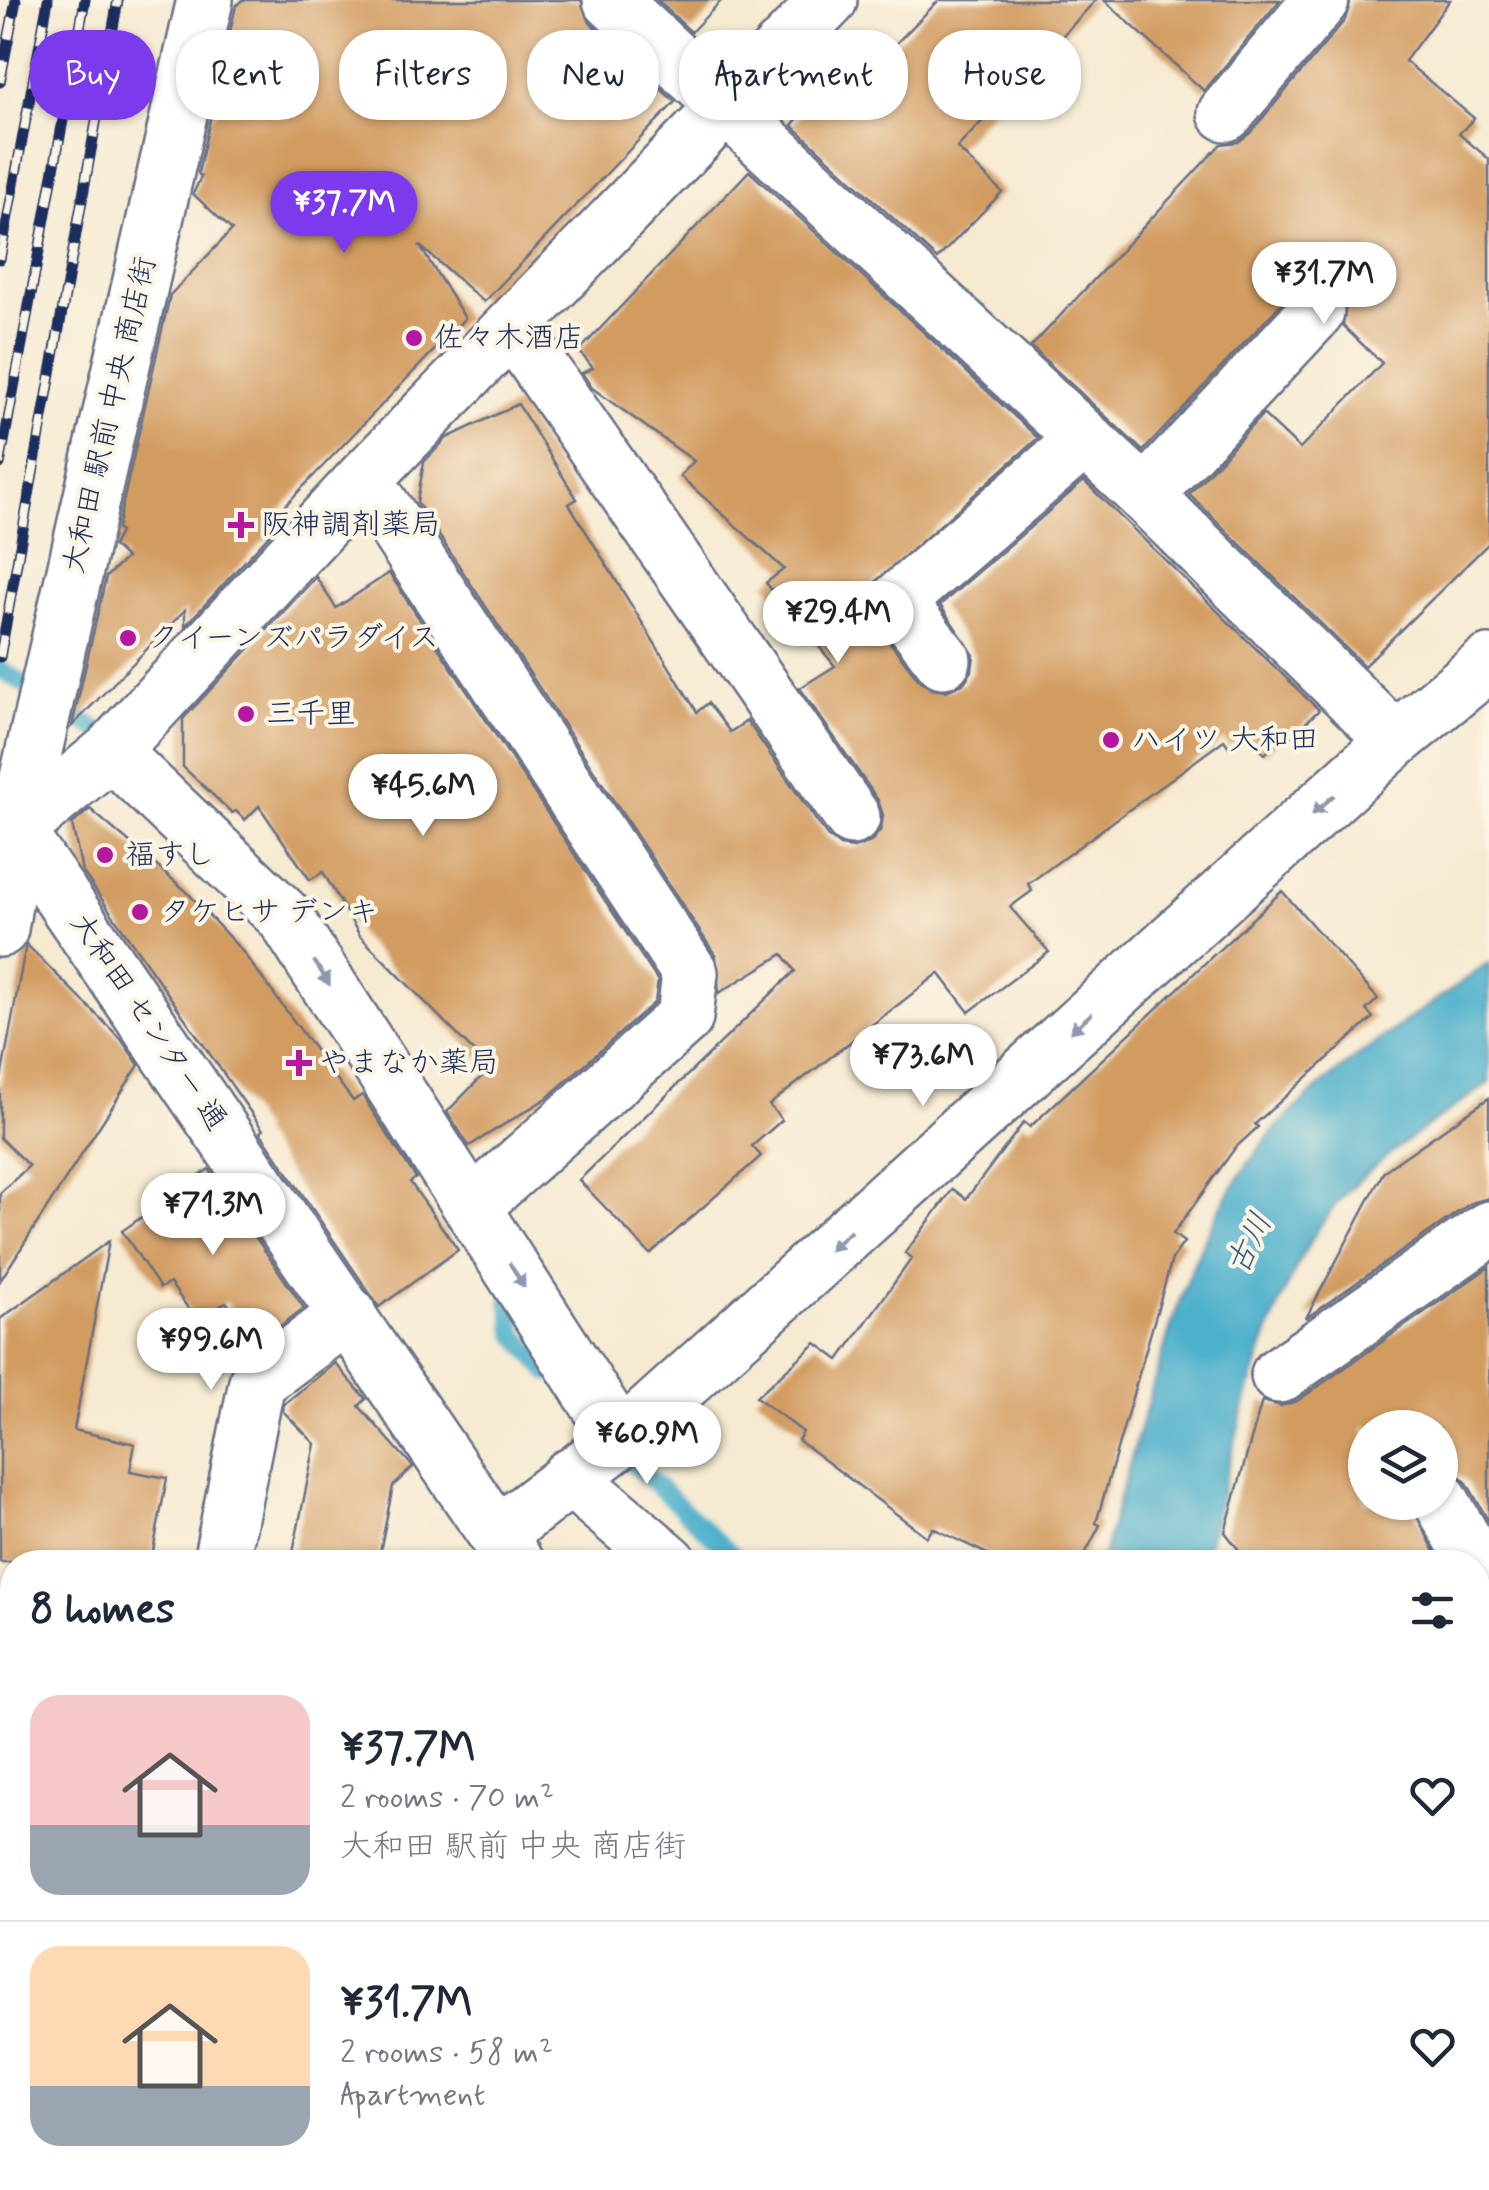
<!DOCTYPE html>
<meta charset="utf-8">
<style>
body{margin:0;font-family:Mynerve,"Klee One",sans-serif;background:#f2f2f3;color:#1f2937;height:100vh;display:flex;flex-direction:column;font-size:38px;white-space:nowrap}
*{box-sizing:border-box;margin:0}
p{font-size:32px;color:#747a83}
.icon{flex:none;width:55px;height:55px;fill:none;stroke:currentColor;stroke-width:2;stroke-linecap:round;stroke-linejoin:round}
.map{position:relative;flex:1;overflow:hidden}
.details{position:absolute;left:0px;top:1550px;width:1490px;height:640px;display:flex;flex-direction:column;background:#fff;border-radius:40px 40px 0 0;box-shadow:0 2px 8px #0004}
.details>*{flex:none}
.guide{position:absolute;left:30px;top:30px;width:1430px;height:90px;display:flex;gap:20px}
.buttons{position:absolute;left:1348px;top:1410px;display:grid;gap:20px}
.buttons a{display:grid;place-items:center;width:110px;height:110px;border-radius:50%;background:#fff;box-shadow:0 2px 8px #0004;font-size:50px}
.price{position:absolute;translate:-50% -85px;padding:0 22px;border-radius:35px;background:#fff;color:#222;font-size:32px;line-height:65px;filter:drop-shadow(0 2px 5px #0008)}
.price::after{content:'';position:absolute;left:50%;top:60px;width:30px;height:22px;margin-left:-15px;background:inherit;clip-path:polygon(0 0,100% 0,50% 100%)}
.price.on{background:#7c3aed;color:#fff}
ul{padding:0;list-style:none}
li{display:flex;align-items:center;gap:30px;height:250px;padding:0 30px}
li+li{border-top:2px solid #e0e1e3}
li span{display:grid;place-items:center;flex:none;width:280px;height:200px;border-radius:30px;color:#555}
li>.icon{margin-inline-start:auto}
span .icon{width:120px;height:120px;fill:#fffc;stroke-width:1}
li b{font-size:42px}
h2{display:flex;justify-content:space-between;align-items:center;height:120px;padding:0 30px;font-size:42px}
.pill{padding:0 35px;border-radius:40px;background:#fff;box-shadow:0 2px 8px #0004;font-size:35px;line-height:90px}
.pill.on{background:#7c3aed;color:#fff}
.map>svg:first-child{display:block}
.water{fill:#4db0cc;stroke:#347095;stroke-width:2.5}
.lines{fill:none;stroke-linecap:round;stroke-linejoin:round}
.stream{stroke:#4db0cc;stroke-width:18}
.building{fill:#d29b60}
.minor-casing{stroke:#687086;stroke-width:60}
.minor{stroke:#fff;stroke-width:55}
.rail-casing{stroke:#1b2f5e;stroke-width:11}
.rail{stroke:#fcf5e5;stroke-width:8;stroke-dasharray:22;stroke-linecap:butt}
.oneway{fill:#8d97ae}
.poi-dot{fill:#b5179e;stroke:#fcf5e5;stroke-width:4}
.labels{text-anchor:middle;dominant-baseline:central;stroke-width:8;stroke-linejoin:round;paint-order:stroke}
.poi-label{font-size:30px;fill:#1b2f5e;stroke:#fcf5e5;text-anchor:start}
.street-label{font-size:30px;fill:#1b2f5e;stroke:#fcf5e5}
.water-label{font-size:32px;font-style:italic;fill:#2c5c84;stroke:#fcf5e5}
</style>
<div class="map">
<svg width="1489" height="2190" viewBox="0 0 1489 2190">
<rect width="100%" height="100%" fill="#fcf5e5"/>
<filter id="ink" filterUnits="userSpaceOnUse"><feTurbulence type="fractalNoise" baseFrequency=".01" numOctaves="2"/><feDisplacementMap in="SourceGraphic" scale="20" xChannelSelector="R" yChannelSelector="G"/><feConvolveMatrix kernelMatrix="1 2 1 2 8 2 1 2 1" color-interpolation-filters="sRGB"/></filter>
<filter id="wash" filterUnits="userSpaceOnUse"><feTurbulence type="fractalNoise" baseFrequency=".0048" numOctaves="4" result="noise"/><feDisplacementMap in="SourceGraphic" scale="40" xChannelSelector="R" yChannelSelector="G"/><feGaussianBlur stdDeviation="2.25" result="paint"/><feColorMatrix in="noise" values="0 0 0 0 0 0 0 0 0 0 0 0 0 0 0 0 0 1.4 0 .05"/><feComposite in="paint" operator="in"/></filter>
<g filter="url(#wash)">
<rect width="100%" height="100%" fill="#f6ead1"/>
<g class="water">
<path d="M1489,963V1083C1444,1115 1395,1146 1355,1184C1268,1265 1235,1449 1203,1562H1102C1113,1513 1130,1464 1144,1415C1176,1309 1204,1204 1283,1121C1342,1060 1420,1013 1489,963Z"/>
<path d="M1238,2178H1340L1346,2190H1244Z"/>
</g>
<g class="lines">
<g class="stream">
<path d="M0,669L114,740"/>
<path d="M509,1302L515,1334L549,1373"/>
<path d="M616,1448L740,1562"/>
</g>
</g>
<g id="blocks">
<g class="building">
<path d="M242,0H581L590,23L675,102L484,302L419,245L465,318L276,515L266,525L281,522L185,626V610L72,726L106,577L126,558L113,546L120,532L117,529L170,295L232,230L193,194L201,177L198,173L211,116L230,98L217,87L236,6Z"/>
<path d="M657,0H722L691,32Z"/>
<path d="M939,0H1096L957,148L1002,192L937,259L792,125L859,49L878,62Z"/>
<path d="M1104,0H1280L1204,91Z"/>
<path d="M1351,0H1450L1405,61L1474,118L1459,134L1489,159V543L1364,666L1189,494L1263,414L1300,449L1382,363L1343,326L1346,304L1338,290L1322,281L1306,282L1294,290L1143,451L1031,347L1221,144L1238,142L1250,133L1345,20Z"/>
<path d="M749,171L1038,438L868,589L866,605L872,619L919,680L932,689L946,691L963,684L972,671L974,655L940,605L1084,481L1319,710L1291,737L1287,733L1265,754L1246,734L1229,747L1224,740L1028,884L1032,891L1010,907L1049,952L969,1012L939,973L769,1105L782,1120L752,1146L761,1156L650,1254L579,1180L795,971L783,954L719,993L716,956L417,502L424,462L447,438L518,404L577,499L569,504L697,712L708,703L730,732L747,721L827,836L840,846L854,848L871,842L881,829L883,815L878,800L800,688L835,666L766,583L784,569L680,476L694,461L592,388L582,373L593,368L579,351Z"/>
<path d="M389,573L658,981L655,1002L547,1098L469,1146L447,1112L490,1068L360,936L323,872L310,880L259,806L245,820L236,811L232,813L183,767V719L316,577L336,608Z"/>
<path d="M90,809L186,891L242,951L353,1101L362,1095L416,1178L410,1182L458,1250L379,1307L260,1132L263,1130L82,871L72,824Z"/>
<path d="M1282,891L1378,999L1366,1010L1373,1018L1255,1124L1258,1127L1235,1148L1173,1234L1184,1242L1172,1259L1096,1523L1100,1525L1081,1562H1004L933,1528L927,1537L798,1440L803,1432L756,1397L816,1343L839,1360L912,1258L905,1253L953,1189L966,1199L1024,1122L1030,1127Z"/>
<path d="M26,944L121,1039L139,1065L0,1281V1193L29,1166L0,1138V1084Z"/>
<path d="M1489,1098V1198L1471,1203L1306,1318L1384,1171Z"/>
<path d="M209,1169L304,1308L259,1342L226,1302L198,1322L170,1283L160,1288L122,1231Z"/>
<path d="M109,1241L74,1430L135,1444L130,1471L167,1478L151,1562H0V1319Z"/>
<path d="M1489,1267V1522L1467,1483L1455,1472L1440,1468V1428H1365V1502H1410L1440,1562H1248L1225,1532L1262,1401L1281,1406L1297,1401Z"/>
<path d="M335,1363L366,1399L359,1406L413,1467L393,1486L378,1562H291L315,1444L283,1411L284,1404Z"/>
</g>
</g>
</g>
<g filter="url(#ink)">
<use href="#blocks" fill-opacity="0" stroke="#687086" stroke-width="2.5"/>
<g class="lines">
<g class="minor-casing">
<g id="minor">
<path d="M611,0L1145,495L1395,740"/>
<path d="M1226,113L1321,0"/>
<path d="M512,327L852,817"/>
<path d="M364,479L690,973L685,1017L473,1206"/>
<path d="M1145,495L1316,312"/>
<path d="M943,660L897,601L1085,439"/>
<path d="M111,751L284,916L621,1439"/>
<path d="M16,830L111,751L364,479L829,0"/>
<path d="M16,830L515,1562"/>
<path d="M16,830L205,0"/>
<path d="M0,929L16,830L2,817"/>
<path d="M1279,1375L1489,1229"/>
<path d="M569,1477L669,1562"/>
<path d="M1440,1499L1476,1562"/>
<path d="M498,1534L621,1439L1395,740L1489,663"/>
<path d="M221,1562L257,1382L348,1314"/>
<path d="M1478,1645L1489,1639"/>
<path d="M1478,1935L1489,1929"/>
<path d="M622,2178L623,2190"/>
<path d="M1376,2178L1382,2190"/>
<path d="M97,2190L100,2178"/>
</g>
</g>
<use href="#minor" class="minor"/>
<g class="rail-casing">
<g id="rail">
<path d="M0,82L16,0"/>
<path d="M0,259L48,0"/>
<path d="M0,464L85,0"/>
<path d="M0,657L118,0"/>
</g>
</g>
<use href="#rail" class="rail"/>
</g>
<defs><path id="oneway-solid" d="M-6-.8H1V-3.2L6.5 0L1 3.2V.8H-6Z" transform="scale(2.5)"/></defs>
<g class="oneway">
<use href="#oneway-solid" transform="translate(1323 805) rotate(138)"/>
<use href="#oneway-solid" transform="translate(322 973) rotate(57)"/>
<use href="#oneway-solid" transform="translate(1081 1023) rotate(138)"/>
<use href="#oneway-solid" transform="translate(840 1241) rotate(138)"/>
<use href="#oneway-solid" transform="translate(517 1275) rotate(58)"/>
</g>
</g>
<g class="poi-dot">
<circle cx="414" cy="338" r="10"/>
<path d="M236 510h10v10h10v10h-10v10h-10v-10h-10v-10h10z"/>
<circle cx="128" cy="638" r="10"/>
<circle cx="246" cy="714" r="10"/>
<circle cx="1111" cy="740" r="10"/>
<circle cx="105" cy="855" r="10"/>
<circle cx="140" cy="912" r="10"/>
<path d="M294 1048h10v10h10v10h-10v10h-10v-10h-10v-10h10z"/>
</g>
<g class="labels">
<g class="poi-label">
<text x="434" y="338">佐々木酒店</text>
<text x="261" y="525">阪神調剤薬局</text>
<text x="148" y="638">クイーンズパラダイス</text>
<text x="266" y="714">三千里</text>
<text x="1131" y="740">ハイツ 大和田</text>
<text x="125" y="855">福すし</text>
<text x="160" y="912">タケヒサ デンキ</text>
<text x="319" y="1063">やまなか薬局</text>
</g>
<g class="street-label">
<text transform="translate(110 415) rotate(-77)">大和田 駅前 中央 商店街</text>
<text transform="translate(148 1022) rotate(56)">大和田 センター 通</text>
</g>
<g class="water-label">
<text transform="translate(1250 1244) rotate(-64)">古川</text>
</g>
</g>
</svg>
<div class="buttons">
<a><svg class="icon" aria-label="layers" viewBox="0 0 24 24"><path d="M12 4l9 5-9 5-9-5zM3 14l9 5 9-5"/></svg></a>
</div>
<b class="price on" style="left:344px;top:256px">¥37.7M</b>
<b class="price" style="left:1324px;top:327px">¥31.7M</b>
<b class="price" style="left:838px;top:666px">¥29.4M</b>
<b class="price" style="left:423px;top:839px">¥45.6M</b>
<b class="price" style="left:923px;top:1109px">¥73.6M</b>
<b class="price" style="left:213px;top:1258px">¥71.3M</b>
<b class="price" style="left:211px;top:1393px">¥99.6M</b>
<b class="price" style="left:647px;top:1487px">¥60.9M</b>
<div class="guide">
<a class="pill on">Buy</a>
<a class="pill">Rent</a>
<a class="pill">Filters</a>
<a class="pill">New</a>
<a class="pill">Apartment</a>
<a class="pill">House</a>
</div>
<section class="details">
<h2>8 homes<svg class="icon" aria-label="filters" viewBox="0 0 24 24"><path d="M4 7h16M4 17h16"/><circle cx="9" cy="7" r="2"/><circle cx="15" cy="17" r="2"/></svg></h2>
<ul>
<li><span style="background:linear-gradient(#f6c9c9 65%,#9aa5b1 0)"><svg class="icon" aria-label="home" viewBox="0 0 24 24"><path d="M3 11l9-7 9 7M6 9v11h12V9"/></svg></span><div><b>¥37.7M</b><p>2 rooms · 70 m²</p><p>大和田 駅前 中央 商店街</p></div><svg class="icon" aria-label="heart" viewBox="0 0 24 24"><path d="M12 20l-8-8c-3-5 5-10 8-4 3-6 11-1 8 4z"/></svg></li>
<li><span style="background:linear-gradient(#ffd9b3 70%,#9aa5b1 0)"><svg class="icon" aria-label="home" viewBox="0 0 24 24"><path d="M3 11l9-7 9 7M6 9v11h12V9"/></svg></span><div><b>¥31.7M</b><p>2 rooms · 58 m²</p><p>Apartment</p></div><svg class="icon" aria-label="heart" viewBox="0 0 24 24"><path d="M12 20l-8-8c-3-5 5-10 8-4 3-6 11-1 8 4z"/></svg></li>
</ul>
</section>
</div>
